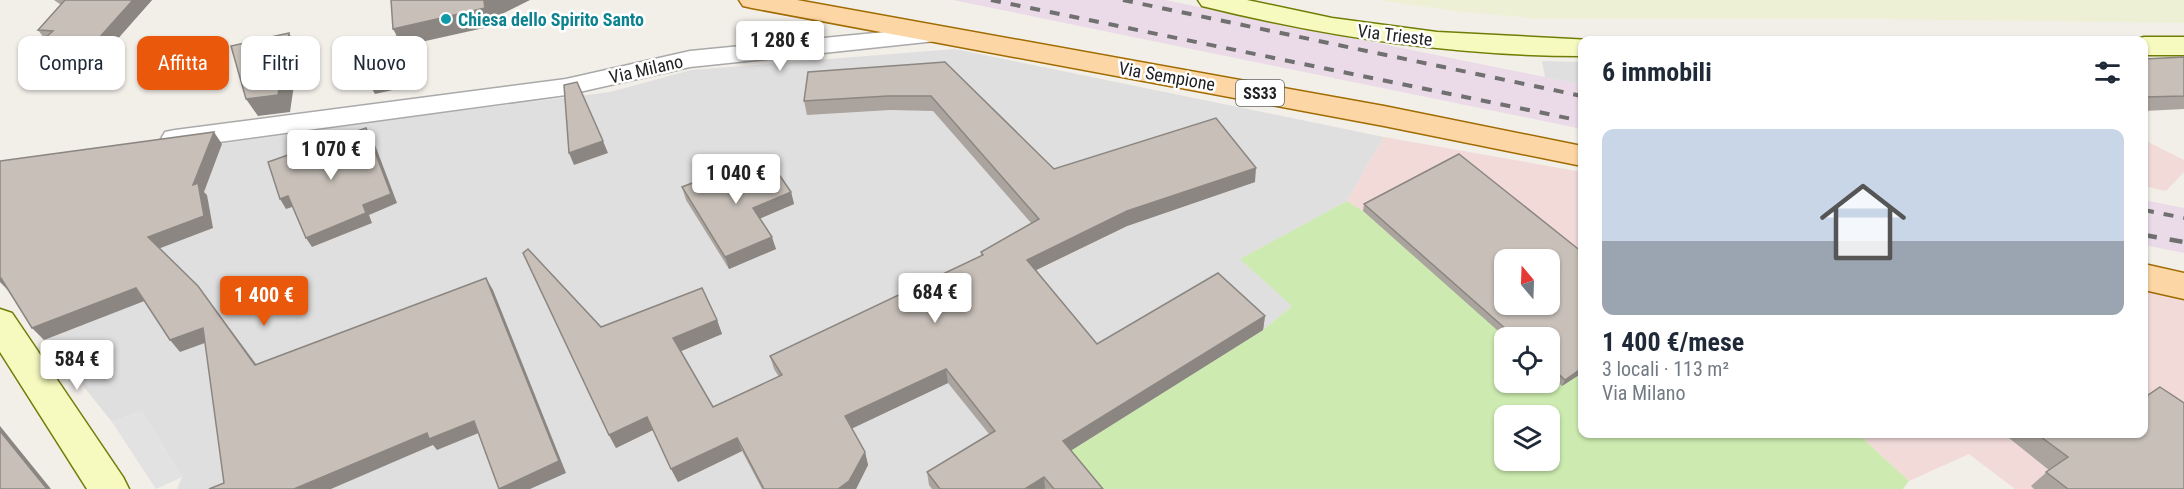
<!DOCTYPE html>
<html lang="it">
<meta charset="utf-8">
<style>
body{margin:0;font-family:"Roboto Condensed",sans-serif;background:#f2f2f3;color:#1f2937;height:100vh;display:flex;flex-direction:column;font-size:22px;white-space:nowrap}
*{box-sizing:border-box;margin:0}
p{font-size:20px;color:#747a83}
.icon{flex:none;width:33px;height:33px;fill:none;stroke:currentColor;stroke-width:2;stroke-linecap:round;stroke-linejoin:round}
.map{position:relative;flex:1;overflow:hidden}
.drawer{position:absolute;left:1578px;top:36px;width:570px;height:402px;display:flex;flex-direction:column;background:#fff;border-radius:12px;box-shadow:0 2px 4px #0004}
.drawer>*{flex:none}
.hud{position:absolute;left:18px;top:36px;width:570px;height:54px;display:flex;gap:12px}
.needle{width:39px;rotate:341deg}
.tools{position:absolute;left:1494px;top:249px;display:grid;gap:12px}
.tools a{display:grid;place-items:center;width:66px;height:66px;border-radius:12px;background:#fff;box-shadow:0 2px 4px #0004;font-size:30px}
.price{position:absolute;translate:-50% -51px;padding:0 14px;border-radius:6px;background:#fff;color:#222;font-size:20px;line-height:39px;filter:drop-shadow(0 2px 3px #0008)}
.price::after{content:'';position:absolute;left:50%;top:36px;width:18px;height:14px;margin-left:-9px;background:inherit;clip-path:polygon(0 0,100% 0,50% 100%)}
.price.on{background:#ea580c;color:#fff}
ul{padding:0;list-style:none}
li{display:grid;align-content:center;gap:12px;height:318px;padding:0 24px}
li+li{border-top:2px solid #e0e1e3}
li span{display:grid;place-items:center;height:186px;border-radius:12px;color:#555}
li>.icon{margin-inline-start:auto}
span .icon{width:108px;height:108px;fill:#fffc;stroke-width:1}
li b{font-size:26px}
h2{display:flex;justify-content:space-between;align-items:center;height:72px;padding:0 24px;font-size:26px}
.tag{padding:0 21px;border-radius:12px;background:#fff;box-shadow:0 2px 4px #0004;font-size:21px;line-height:54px}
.tag.on{background:#ea580c;color:#fff}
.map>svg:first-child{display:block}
.residential{fill:#e0dfdf}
.commercial{fill:#f2dad9;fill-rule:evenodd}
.industrial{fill:#ebdbe8}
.farmland{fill:#eef0d5}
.grass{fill:#cdebb0;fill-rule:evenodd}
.parking{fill:#e2e2e2}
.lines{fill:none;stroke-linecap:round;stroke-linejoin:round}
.street-casing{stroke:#a9a9a9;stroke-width:3}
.secondary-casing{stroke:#707d05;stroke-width:3}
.primary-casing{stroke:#a06b00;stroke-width:3}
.street{fill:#fff;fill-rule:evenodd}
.secondary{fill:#f7fabf;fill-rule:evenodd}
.primary{fill:#fcd6a4;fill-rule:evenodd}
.rail-far1{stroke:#707070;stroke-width:4;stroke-dasharray:10 10;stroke-linecap:butt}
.rail{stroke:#707070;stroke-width:4.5;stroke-dasharray:13 13;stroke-linecap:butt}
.wall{fill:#aba49e}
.shaded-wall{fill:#8b8681}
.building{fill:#c7bfb8;stroke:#8b8681;stroke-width:1.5;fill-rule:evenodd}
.culture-dot{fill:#0f9aa8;stroke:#fff;stroke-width:2}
.labels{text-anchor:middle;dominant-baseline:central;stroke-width:5;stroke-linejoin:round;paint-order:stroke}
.shield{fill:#fff;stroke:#646464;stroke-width:1.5}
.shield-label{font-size:16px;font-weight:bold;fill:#222}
.culture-label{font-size:18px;font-weight:bold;fill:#0d838f;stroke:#fff;text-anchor:start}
.street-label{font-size:18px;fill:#222;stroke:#fff}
</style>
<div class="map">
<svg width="2184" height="489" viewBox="0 0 2184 489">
<rect width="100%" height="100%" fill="#f2efe9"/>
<g class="residential">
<path d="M955,49L1384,137L1347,201L1241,259L1293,305L1263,330L1092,489H177L182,477L142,411L112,422L0,282V175L409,117L610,92L691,70Z"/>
<path d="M1542,61L1582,62V85L1545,77Z"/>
</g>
<g class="commercial">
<path d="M1384,137L1582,172V373L1562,386L1550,376V338L1506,337L1363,211L1347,201ZM1504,260H1550V304H1504Z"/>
<path d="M2144,140L2184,160V172L2166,191L2144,186Z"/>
<path d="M2144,291L2184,300V489H2015L1969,454L1909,481L1858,434H2144Z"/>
</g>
<g class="industrial">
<path d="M953,0H1165L1545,77L1582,85V129Z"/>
<path d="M2144,200L2184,208V253L2144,245Z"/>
</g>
<path class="farmland" d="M1378,0H2184V23L1878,19H1541L1454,11Z"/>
<path class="grass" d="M1347,201L1363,211L1506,337L1504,382H1550V376L1562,386L1582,373V434H1858L1909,481L1903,489H1092L1064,455L1263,330L1292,306L1240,259ZM1504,416H1550V460H1504Z"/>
<path class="parking" d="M142,411L182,477L156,489L112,422Z"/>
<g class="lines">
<g class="street-casing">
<path id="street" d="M936,27L945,30L949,35L945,40L690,67L566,95L175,148L165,146L161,139L165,132L175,130L566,79L690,51Z"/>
</g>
<g class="secondary-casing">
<g id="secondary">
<path d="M1198,0H1247L1332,18L1437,32L1591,40H1582V56C1453,56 1327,37 1202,6Z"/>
<path d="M2144,37H2184V55H2144V40H2134Z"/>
<path d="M0,309L12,313L123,477L129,489H87L0,352Z"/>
</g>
</g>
<g class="primary-casing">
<g id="primary">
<path d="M739,0H797L1384,106L1582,146V166L1384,126L752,8L743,6Z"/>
<path d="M2144,264L2184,273V299L2144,290Z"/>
</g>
</g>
<use href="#street" class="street"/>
<use href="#secondary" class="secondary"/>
<use href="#primary" class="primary"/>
<g class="rail-far1">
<path d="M991,0L1582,121"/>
<path d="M1123,0L1582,96"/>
<path d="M2144,210L2184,218"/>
</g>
<path class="rail" d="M2144,235L2184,242"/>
</g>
<g class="wall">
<path d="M54,0H152L99,60H44L35,47L44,38L38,30L61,5Z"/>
<path d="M2184,57V109L2144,111V59Z"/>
<path d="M945,62L1054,169L1255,182L1127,226L1036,270L1097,344L1265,316L1263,330L1071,450L1103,489H932L929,485L927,472L989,434L948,383L852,428L865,452L868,465L856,489H762L742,451L678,482L653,430L616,448L609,435L601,327L717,320L722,334L681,351L713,407L779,377L774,369L770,356L981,256V252L1032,224L933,111L890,110L807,115L804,101Z"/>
<path d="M682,187L791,192L794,204L760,218L776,249L729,269L686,200Z"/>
<path d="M1364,204L1582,252V373L1562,386L1550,376V338H1506L1363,211Z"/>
<path d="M2004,434H2144L2184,489H2034L2031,486L2049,470Z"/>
</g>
<g class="shaded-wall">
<path d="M133,0H152L99,60L90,48Z"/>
<path d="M487,0H530L492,19L493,26L403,46L404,48L406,87L375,94L368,82L398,38L393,29Z"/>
<path d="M289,33L299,51L290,112L258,116L246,99Z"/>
<path d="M366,128L372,137L397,203L369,215L372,223L312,247L306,238L363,205Z"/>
<path d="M214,132L222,144L204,192L207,195L213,228L158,249L148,237L193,185Z"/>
<path d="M603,141L608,153L574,165L569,153Z"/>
<path d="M1256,168L1255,182L1127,226L1028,274L1027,260L1127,211Z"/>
<path d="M791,192L794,204L757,220L753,208Z"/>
<path d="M288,196L295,206L286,209L280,199Z"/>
<path d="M772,237L776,249L729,269L725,257Z"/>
<path d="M0,278H1L13,290L9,291L0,282Z"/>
<path d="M486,278L493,290L566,473L530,489H499Z"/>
<path d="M198,286L207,298L265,376L255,365Z"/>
<path d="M136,288L147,300L44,340L32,328Z"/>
<path d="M1265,316L1263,330L1064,455L1063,441Z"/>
<path d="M717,320L722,334L679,352L673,338Z"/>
<path d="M203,328L213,340L180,352L170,340Z"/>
<path d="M1582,368V373L1562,386L1565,380Z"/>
<path d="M946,369L948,383L849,430L845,416Z"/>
<path d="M647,417L653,430L616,448L609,435Z"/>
<path d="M474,421L481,432L437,450L433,445L331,489H294L427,433Z"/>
<path d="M0,426L51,489H47L0,431Z"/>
<path d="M737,438L742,451L678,482L671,469Z"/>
<path d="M865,452L868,465L856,489H838Z"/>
<path d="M1044,477L1045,489H1025Z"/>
</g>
<g class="building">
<path d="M65,0H133L90,48L35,47L53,31L38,30Z"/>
<path d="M391,0H487L484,1L485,8L393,29Z"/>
<path d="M289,33L278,95L246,99L231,46Z"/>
<path d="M398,36L399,74L368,82V43Z"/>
<path d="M2184,57V96L2144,97V59Z"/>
<path d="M945,62L1054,169L1216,118L1256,168L1127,211L1027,260L1097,344L1218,273L1265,316L1063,441L1103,489H1054L1044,477L1025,489H940L927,472L995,431L946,369L845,416L865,452L849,481L838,489H764L737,438L671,469L647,417L609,435L523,253L528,249L601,327L702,288L717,320L673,338L713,407L782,375L770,356L983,255L981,252L1039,219L931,96H888L804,101L808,72Z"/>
<path d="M577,82L603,141L569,153L564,85Z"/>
<path d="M366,128L391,194L363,205L366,213L306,238L288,196L280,199L268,162Z"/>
<path d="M214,132L193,185L198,183L204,216L148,237L198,286L255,365L486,278L559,461L499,489L474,421L429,439L427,433L294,489H209L224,483L203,328L170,340L136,288L32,328L1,278H0V161Z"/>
<path d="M1459,154L1582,252V368L1565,380L1550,366V338H1516L1364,204ZM1504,260H1550V304H1504Z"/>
<path d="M769,160L791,192L753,208L772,237L725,257L682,187L724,171L728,177Z"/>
<path d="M2160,387L2184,403V489H2068L2046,472L2068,457L2037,434H2144V398Z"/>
<path d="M0,431L47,489H0Z"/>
</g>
<circle class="culture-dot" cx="446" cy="19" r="6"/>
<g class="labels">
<rect class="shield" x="1236" y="80" width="48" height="26" rx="4.5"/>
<g class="shield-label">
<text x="1260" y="93">SS33</text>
</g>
<g class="culture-label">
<text x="458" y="19">Chiesa dello Spirito Santo</text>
</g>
<g class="street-label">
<text transform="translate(1395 35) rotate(7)">Via Trieste</text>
<text transform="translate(646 69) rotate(-13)">Via Milano</text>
<text transform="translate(1167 76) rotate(10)">Via Sempione</text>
</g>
</g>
</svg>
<div class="tools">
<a><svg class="needle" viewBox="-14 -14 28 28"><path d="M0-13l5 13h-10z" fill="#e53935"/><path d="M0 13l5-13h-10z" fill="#747a83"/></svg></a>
<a><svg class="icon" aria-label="locate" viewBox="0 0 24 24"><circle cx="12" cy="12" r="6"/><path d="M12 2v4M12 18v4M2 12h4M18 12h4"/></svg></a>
<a><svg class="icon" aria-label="layers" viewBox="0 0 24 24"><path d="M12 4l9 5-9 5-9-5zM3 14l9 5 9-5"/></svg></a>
</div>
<b class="price" style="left:780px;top:72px">1 280 €</b>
<b class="price" style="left:331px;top:181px">1 070 €</b>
<b class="price" style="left:736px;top:205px">1 040 €</b>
<b class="price" style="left:935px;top:324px">684 €</b>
<b class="price on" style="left:264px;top:327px">1 400 €</b>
<b class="price" style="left:77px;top:391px">584 €</b>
<div class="hud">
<a class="tag">Compra</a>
<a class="tag on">Affitta</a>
<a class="tag">Filtri</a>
<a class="tag">Nuovo</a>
</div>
<section class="drawer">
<h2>6 immobili<svg class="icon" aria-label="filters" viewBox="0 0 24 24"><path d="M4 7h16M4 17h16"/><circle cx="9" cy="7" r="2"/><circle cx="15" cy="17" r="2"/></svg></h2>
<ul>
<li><span style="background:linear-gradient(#c9d6e8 60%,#9aa5b1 0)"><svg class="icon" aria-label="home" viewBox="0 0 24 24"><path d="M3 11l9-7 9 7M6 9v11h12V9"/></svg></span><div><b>1 400 €/mese</b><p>3 locali · 113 m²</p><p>Via Milano</p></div></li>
</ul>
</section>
</div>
